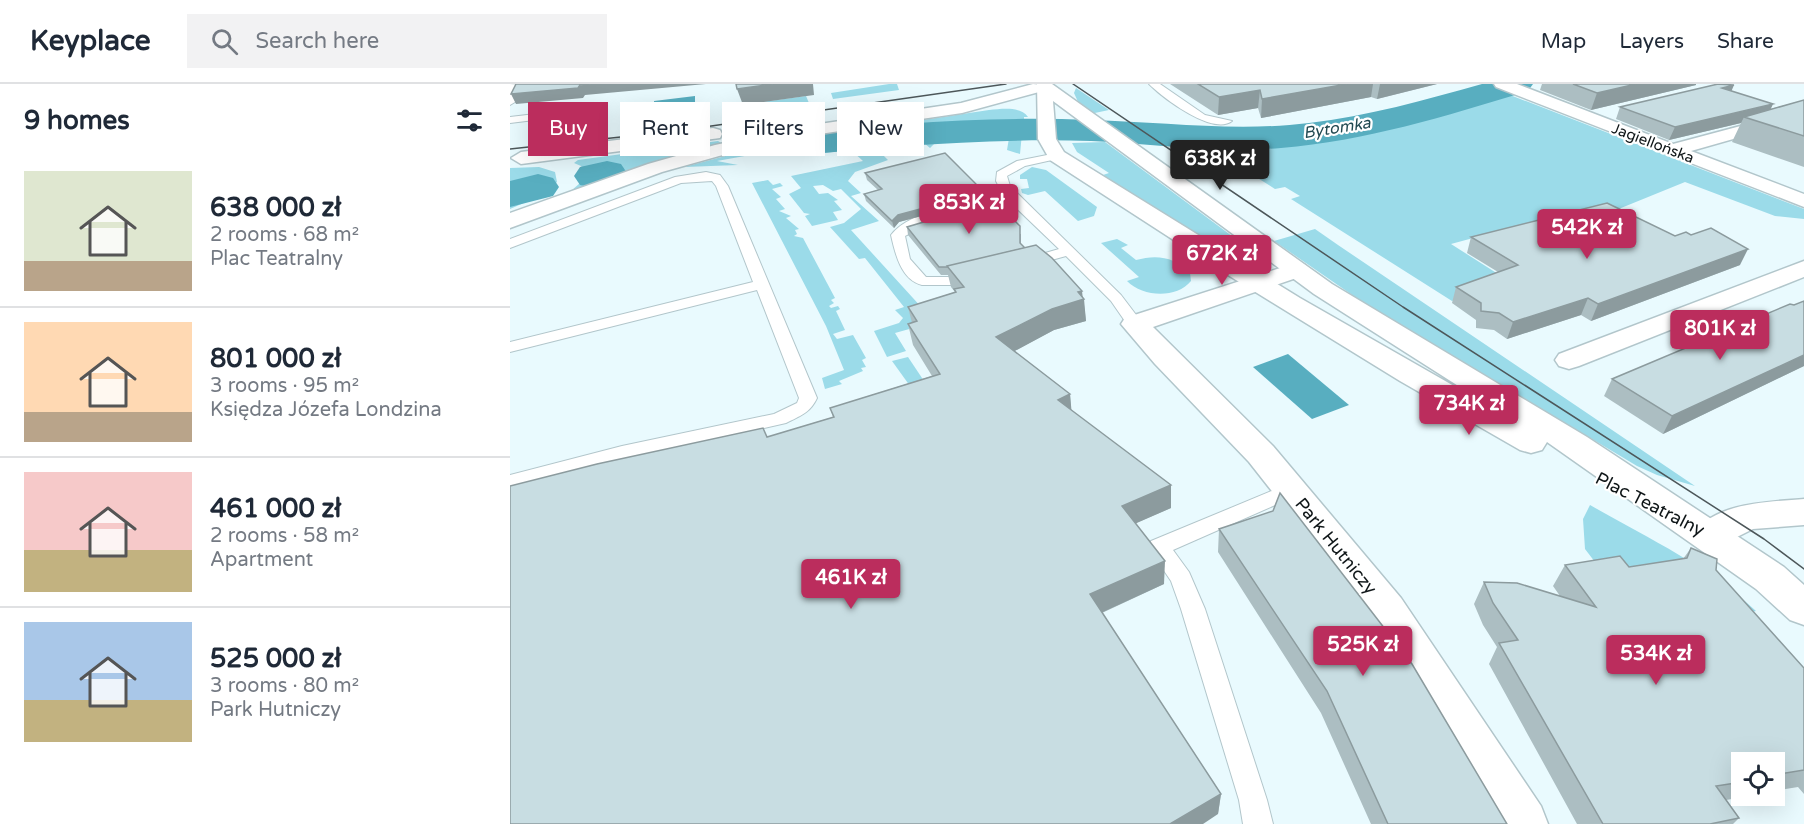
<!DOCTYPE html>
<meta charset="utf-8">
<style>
body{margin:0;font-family:"Varela Round",sans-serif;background:#f2f2f3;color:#1f2937;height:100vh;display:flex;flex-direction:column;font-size:22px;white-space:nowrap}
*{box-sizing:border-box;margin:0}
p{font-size:20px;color:#747a83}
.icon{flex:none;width:33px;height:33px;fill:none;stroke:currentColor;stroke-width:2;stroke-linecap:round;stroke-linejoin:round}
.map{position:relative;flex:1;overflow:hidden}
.side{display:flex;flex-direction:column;background:#fff;width:510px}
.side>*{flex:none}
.hud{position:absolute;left:18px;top:18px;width:570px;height:54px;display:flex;gap:12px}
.fabs{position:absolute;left:1221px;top:668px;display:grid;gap:12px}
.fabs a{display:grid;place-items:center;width:54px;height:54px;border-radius:0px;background:#fff;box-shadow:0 6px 24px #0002;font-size:30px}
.price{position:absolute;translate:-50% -51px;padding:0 14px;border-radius:6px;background:#bb2d5d;color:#fff;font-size:20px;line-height:39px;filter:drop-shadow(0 2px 3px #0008)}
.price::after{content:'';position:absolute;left:50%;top:36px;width:18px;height:14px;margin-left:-9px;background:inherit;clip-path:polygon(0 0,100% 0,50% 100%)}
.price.on{background:#222;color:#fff}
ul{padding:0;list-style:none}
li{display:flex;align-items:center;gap:18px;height:150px;padding:0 24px}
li+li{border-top:2px solid #e0e1e3}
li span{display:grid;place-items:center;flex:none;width:168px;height:120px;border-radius:0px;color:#555}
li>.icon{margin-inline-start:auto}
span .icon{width:72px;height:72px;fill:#fffc;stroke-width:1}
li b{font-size:26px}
h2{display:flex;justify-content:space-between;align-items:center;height:72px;padding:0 24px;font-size:26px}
.tag{padding:0 21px;border-radius:0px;background:#fff;box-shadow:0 6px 24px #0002;font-size:21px;line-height:54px}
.tag.on{background:#bb2d5d;color:#fff}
header{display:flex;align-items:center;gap:36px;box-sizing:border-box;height:84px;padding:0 30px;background:#fff;border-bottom:2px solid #e0e1e3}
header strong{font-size:28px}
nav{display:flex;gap:33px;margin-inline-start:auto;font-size:21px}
.search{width:420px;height:54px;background:#f2f2f3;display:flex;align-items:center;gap:15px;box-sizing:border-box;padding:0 21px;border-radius:0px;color:#747a83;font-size:22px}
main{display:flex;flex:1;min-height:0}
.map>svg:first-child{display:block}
.green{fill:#9bdbe9}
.water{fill:#58aec0}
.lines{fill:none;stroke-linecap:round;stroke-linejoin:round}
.river{fill:#58aec0;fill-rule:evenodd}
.service-casing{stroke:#b2c6cb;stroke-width:2}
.minor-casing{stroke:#b2c6cb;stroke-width:3}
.tertiary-casing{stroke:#b2c6cb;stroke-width:3}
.secondary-casing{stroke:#b2c6cb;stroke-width:3}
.service{fill:#fff;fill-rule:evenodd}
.minor{fill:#fff;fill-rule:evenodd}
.tertiary{fill:#fff;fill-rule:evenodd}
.secondary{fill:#fff;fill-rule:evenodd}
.tram{stroke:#4d575a;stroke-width:1.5}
.wall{fill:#acbec2}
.shaded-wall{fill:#8c9b9e}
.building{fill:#c8dde2;stroke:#8c9b9e;stroke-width:1.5}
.labels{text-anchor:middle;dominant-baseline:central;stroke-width:4.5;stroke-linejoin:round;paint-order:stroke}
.far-street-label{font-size:15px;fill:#0f1618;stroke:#fff}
.far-water-label{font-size:16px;font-style:italic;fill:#214951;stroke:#fff}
.street-label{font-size:18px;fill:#0f1618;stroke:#fff}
</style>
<header>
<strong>Keyplace</strong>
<div class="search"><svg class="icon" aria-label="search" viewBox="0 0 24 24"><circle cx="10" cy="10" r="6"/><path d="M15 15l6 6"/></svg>Search here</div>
<nav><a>Map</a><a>Layers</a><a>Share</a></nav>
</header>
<main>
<section class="side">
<h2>9 homes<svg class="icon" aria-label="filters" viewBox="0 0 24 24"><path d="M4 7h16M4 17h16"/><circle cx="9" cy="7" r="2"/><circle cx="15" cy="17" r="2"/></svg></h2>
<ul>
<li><span style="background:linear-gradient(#dfe7d0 75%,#b9a48a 0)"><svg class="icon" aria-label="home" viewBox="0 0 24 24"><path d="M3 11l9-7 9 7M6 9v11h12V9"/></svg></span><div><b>638 000 zł</b><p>2 rooms · 68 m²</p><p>Plac Teatralny</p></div></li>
<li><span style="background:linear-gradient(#ffd9b3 75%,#b9a48a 0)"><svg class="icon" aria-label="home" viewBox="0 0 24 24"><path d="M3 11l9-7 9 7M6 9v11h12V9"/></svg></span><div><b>801 000 zł</b><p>3 rooms · 95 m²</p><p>Księdza Józefa Londzina</p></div></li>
<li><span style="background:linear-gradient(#f6c9c9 65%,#c2b280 0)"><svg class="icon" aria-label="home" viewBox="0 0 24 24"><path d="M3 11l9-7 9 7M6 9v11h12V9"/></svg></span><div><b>461 000 zł</b><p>2 rooms · 58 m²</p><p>Apartment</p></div></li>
<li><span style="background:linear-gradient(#a9c7e8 65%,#c2b280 0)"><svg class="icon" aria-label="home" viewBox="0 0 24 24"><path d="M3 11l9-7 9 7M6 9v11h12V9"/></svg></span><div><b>525 000 zł</b><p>3 rooms · 80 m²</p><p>Park Hutniczy</p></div></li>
</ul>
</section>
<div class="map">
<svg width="1294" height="740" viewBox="0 0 1294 740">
<rect width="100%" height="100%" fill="#e9fafe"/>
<g class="green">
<path d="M379,0H387L389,6L323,15L321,9Z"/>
<path d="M566,4L599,26L580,30L569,20L564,9Z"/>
<path d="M995,9L1294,125V135L1265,132L1175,98L1084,135L1000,144L941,160L999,197L942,217L781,115L790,112L775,103L765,105L687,56H766L829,49Z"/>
<path d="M296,12L299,19L225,29L224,22Z"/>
<path d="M479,26C492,25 511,22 518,33H514V39L403,45L284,58L286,62L430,51L512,49L510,70L497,66L499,54L429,55L420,64L414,59L371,69L378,76L345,88L338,97L351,109L341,112L369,137L341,146L413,225L403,244L385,249L396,267L377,273L364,247L389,239L393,234L385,226L394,223L355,174L349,175L320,143L334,139L351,125L331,105L323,107L313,101L303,102L309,110L318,109L328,116L324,117L332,126L323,128L328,136L302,142L295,132L300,130L294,129L279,110L291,104L281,92L353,77L341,66L314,69V65L300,63L276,69L273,57Z"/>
<path d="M616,40L643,42L674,62L647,61Z"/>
<path d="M208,57L213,60L61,107L70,99L75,88L71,82L64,79L68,76Z"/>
<path d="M595,58L726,155L704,161L593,91L599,89L567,68L562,59Z"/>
<path d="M264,59L268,66L207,77L228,81L174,83Z"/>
<path d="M29,83L45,88L47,98L32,111L0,125V114L29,107L27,100L0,106V84Z"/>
<path d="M522,83L536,86L587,123L584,132L568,137L535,107L518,111L512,109L511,105L519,104L517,95H510V91Z"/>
<path d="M258,96L263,101L270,99L273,102L262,105L271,113L266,115L275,125L269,127L281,132L276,134L289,145L285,146L287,150L284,152L293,154L325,214L321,216L324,219L319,222L321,224L328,222L330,225L326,227L335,246L323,250L327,255L343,251L356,274L352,276L356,283L351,284L353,287L329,297L332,300L315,305L312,294L334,286L316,242L242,99Z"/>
<path d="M805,145L828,161L1185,402L1147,391L1127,382L848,215L764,157Z"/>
<path d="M607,155L618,161L611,164L626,176C647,170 665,173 680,189L681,197C666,215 633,213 617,197L629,193L591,159Z"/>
<path d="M398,273L414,297L400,302L382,277Z"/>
<path d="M1080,421C1136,453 1198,482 1246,527L1214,534L1108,508L1075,465L1073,435Z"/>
</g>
<g class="water">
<path d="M185,12V19L144,25V17Z"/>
<path d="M778,270L839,321L802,335L743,283Z"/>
</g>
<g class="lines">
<g class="river">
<path d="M972,0H1023L1018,7C937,32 856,57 771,64C708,69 644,60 581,57C481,54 381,62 282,72L269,69L263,61L269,53L282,50C382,39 481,32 581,36C654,38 726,48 799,39C858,32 915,16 972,0Z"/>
<path d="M97,77L111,80L117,89L111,98L84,104L70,101L64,92L70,83Z"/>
<path d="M28,90L43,94L49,103L43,112L0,123V97Z"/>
</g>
<g class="service-casing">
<g id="service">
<path d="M0,0L13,1L5,18L0,21Z"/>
<path d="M639,0H650L695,31L722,37C703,52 653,14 639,0Z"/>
<path d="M93,22L97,23V27L0,39V33Z"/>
<path d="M547,69L551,70V74L515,82L497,92L500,102L611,211L633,240L631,243H619L601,217L556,172L516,183L511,182L509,179L511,176L549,165L500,118L428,135L395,152L400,175L416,193H445L465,188L472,192L470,195L445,201H412C391,196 385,169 381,151C402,124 462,119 494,112L486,97L487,88L507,77Z"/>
<path d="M196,88L210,91L218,102L307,314C300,329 290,332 276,339L112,376L0,405V391L112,362L264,330L287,319L289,314L247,206L0,268V258L243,198L206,102L202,97L171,99L0,164V155L165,93Z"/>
<path d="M781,399L788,401L791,406L788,411L663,466L679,488L695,525L757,716L763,740H733L729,716L671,525L661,497L638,463L641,457Z"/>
</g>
</g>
<g class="minor-casing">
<g id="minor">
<path d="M984,0H1007L1163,60L1294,25V35L1181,67L1294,110V123L986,3Z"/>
<path d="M1294,177V193L1069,282L1059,285L1049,282L1045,276L1049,270Z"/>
<path d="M786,179L795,181L798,186L795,191L643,243L763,362L891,514L1031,722L1038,740H985L863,536L739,378L645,280L611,240L615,234Z"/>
</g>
</g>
<g class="tertiary-casing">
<g id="tertiary">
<path d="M523,0L542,2L540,5L452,29L296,52L209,72L152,88L0,144V129L138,80L205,61L296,42L451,19Z"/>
<path d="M203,44L210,46L212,50L210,54L11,80L1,74L11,68Z"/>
<path d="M1294,415V441L1243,445L1201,466L1188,462L1183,452C1202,418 1260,418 1294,415Z"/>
</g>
</g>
<g class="secondary-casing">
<path id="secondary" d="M527,0H542L822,200L1077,353L1274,483L1294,501V541L1280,536L1246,505L1037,358L1032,366L1021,369L1010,366L890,297L713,188L540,76L528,55ZM543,17L804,210L986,326L790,214L554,68L546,55Z"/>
</g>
<use href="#service" class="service"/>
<use href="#minor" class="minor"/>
<use href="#tertiary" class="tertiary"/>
<use href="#secondary" class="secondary"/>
<g class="tram">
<path d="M563,0L893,223L1254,455L1294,485"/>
<path d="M0,65L166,47L496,0"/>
</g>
</g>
<g class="wall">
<path d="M660,0H927L867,15L861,13L751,34L748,24L708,31Z"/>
<path d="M1032,0H1186V1L1081,26L1030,6Z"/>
<path d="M1221,7L1263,20L1260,25L1294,16V83L1222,58L1231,39L1159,56L1106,35L1110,23Z"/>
<path d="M355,89L475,115L389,138L384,144L356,117L354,110L368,106L357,96Z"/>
<path d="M397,143L511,150V160L573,213L576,237L544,246L504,267L560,310L561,326L661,401V424L626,439L654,500L592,529L711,710L708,730L257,353L323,333L320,324L422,292L403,261L398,240L402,239L398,223L445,208L441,203L438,191H431L398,151Z"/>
<path d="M1165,152L1230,181L1081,237L1071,231L997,255L984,246L966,244V236L942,219L946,203L988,188L957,169L961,153Z"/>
<path d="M1294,217V282L1153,350L1094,312L1102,295Z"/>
<path d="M709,445L997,740H861L811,629L708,468Z"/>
<path d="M1181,464L1206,486L1294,584V710L1288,703L1264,707V678H1232V711H1244L1216,716L1229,734L1223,740H1067L979,580L987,563L973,541L964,520L974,498L1050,512L1043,502L1055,481L1119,483L1173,475Z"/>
</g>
<g class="shaded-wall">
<path d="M81,0H196L75,11L73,14L6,20L1,10Z"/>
<path d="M263,0H303L304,11L233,21L227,5Z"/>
<path d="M837,0H863L861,13L751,34L752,15Z"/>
<path d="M870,0H927L867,15Z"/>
<path d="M1126,0H1186V1L1081,26L1087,9Z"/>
<path d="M1224,1L1219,13L1212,4Z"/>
<path d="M750,6L748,24L708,31L709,13Z"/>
<path d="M1263,20L1257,33H1234L1231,39L1159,56L1165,43Z"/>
<path d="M474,108L475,115L389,138L384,144L382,137L388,131Z"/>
<path d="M1238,165L1230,181L1081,237L1088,220Z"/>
<path d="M572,207L573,216L574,215L576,237L544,246L490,275L486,253L568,208Z"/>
<path d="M1078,214L1071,231L997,255L1003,238Z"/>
<path d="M1294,271V282L1153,350L1162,332Z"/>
<path d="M560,310L562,332L548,316Z"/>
<path d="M661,401V424L613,445L612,422Z"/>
<path d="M655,477L654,500L582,533L580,510Z"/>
<path d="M711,710L708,730L693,740H660Z"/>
</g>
<g class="building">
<path d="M6,0H81L70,1L68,4L1,10Z"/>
<path d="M226,0H263L227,5Z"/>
<path d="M688,0H837L752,15L750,6L709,13Z"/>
<path d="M1063,0H1126L1087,9Z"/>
<path d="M1208,0L1224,1L1212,4L1263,20L1165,43L1110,23Z"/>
<path d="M1294,16V52L1234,33Z"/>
<path d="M435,69L474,108L388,131L382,137L354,110L372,105L355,89Z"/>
<path d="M484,117L510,142V159L515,164L437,183H429L397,143Z"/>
<path d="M1097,119L1165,152L1176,148L1181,151L1201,144L1238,165L1088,220L1078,214L1003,238L989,229L971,227V219L946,203L1008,181L961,153Z"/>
<path d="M526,161L542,174L572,207L568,208L574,215L542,225L486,253L560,310L548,316L661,401L612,422L655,477L580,510L711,710L660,740H0V402L87,380L253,344L257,353L324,333L320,324L430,290L398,240L407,237L398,223L446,208L444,205L454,203L437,182Z"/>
<path d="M1294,217V271L1162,332L1102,295L1280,220L1284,221Z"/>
<path d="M770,409L902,580L997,740H878L817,607L709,445L763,427Z"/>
<path d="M1181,464L1207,475L1206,486L1294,584V686L1264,691V678H1232V698L1206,702L1229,734L1200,740H1093L989,559L1008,556L983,519L974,498L1007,499L1086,523L1055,481L1110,472L1119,483L1177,474Z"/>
</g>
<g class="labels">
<g class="far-street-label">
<text transform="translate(1143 59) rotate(21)">Jagiellońska</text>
</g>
<g class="far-water-label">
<text transform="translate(827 44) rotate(-9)">Bytomka</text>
</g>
<g class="street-label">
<text transform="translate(1140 420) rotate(27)">Plac Teatralny</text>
<text transform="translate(826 462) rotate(51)">Park Hutniczy</text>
</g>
</g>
</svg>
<div class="fabs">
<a><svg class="icon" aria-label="locate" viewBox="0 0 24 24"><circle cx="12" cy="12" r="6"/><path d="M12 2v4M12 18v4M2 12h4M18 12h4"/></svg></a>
</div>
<b class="price on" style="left:710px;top:107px">638K zł</b>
<b class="price" style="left:459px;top:151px">853K zł</b>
<b class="price" style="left:1077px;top:176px">542K zł</b>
<b class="price" style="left:712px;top:202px">672K zł</b>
<b class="price" style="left:1210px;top:277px">801K zł</b>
<b class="price" style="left:959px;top:352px">734K zł</b>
<b class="price" style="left:341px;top:526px">461K zł</b>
<b class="price" style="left:853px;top:593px">525K zł</b>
<b class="price" style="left:1146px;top:602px">534K zł</b>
<div class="hud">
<a class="tag on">Buy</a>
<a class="tag">Rent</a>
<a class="tag">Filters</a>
<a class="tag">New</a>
</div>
</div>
</main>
